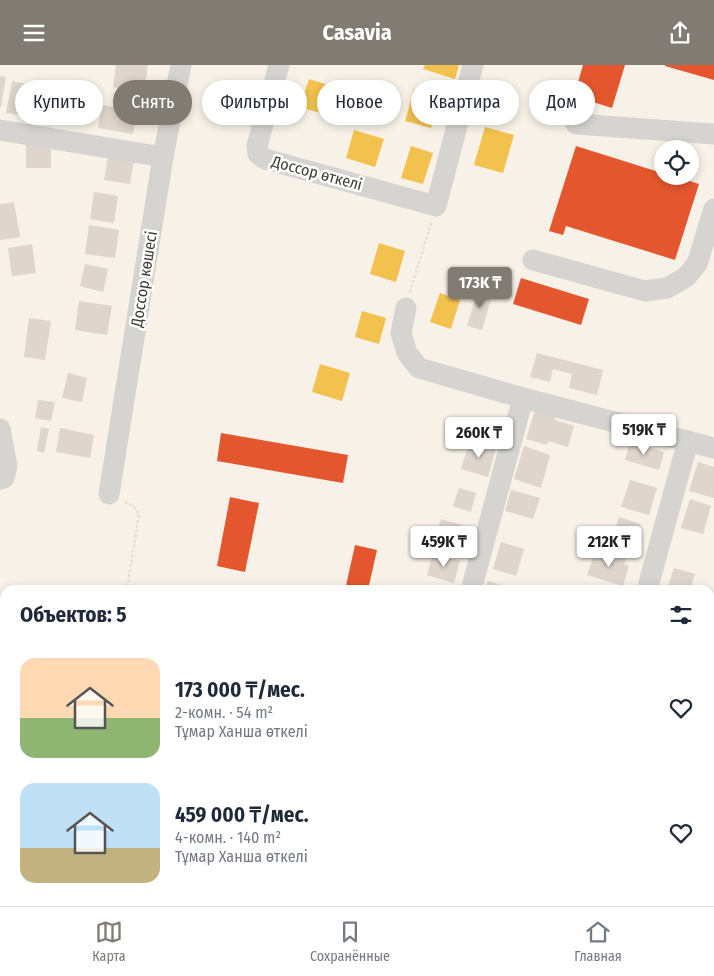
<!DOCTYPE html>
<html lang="ru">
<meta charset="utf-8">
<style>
body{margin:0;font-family:"Fira Sans Condensed",sans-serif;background:#f6f6f7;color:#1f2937;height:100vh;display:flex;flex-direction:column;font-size:19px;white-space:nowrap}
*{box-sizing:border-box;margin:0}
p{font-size:16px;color:#747a83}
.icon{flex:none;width:28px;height:28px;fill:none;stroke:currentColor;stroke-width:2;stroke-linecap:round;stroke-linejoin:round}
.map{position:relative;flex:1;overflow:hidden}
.drawer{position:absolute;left:0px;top:520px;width:715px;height:321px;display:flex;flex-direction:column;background:#fff;border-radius:15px 15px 0 0;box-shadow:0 2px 8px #0003}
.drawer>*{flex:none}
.top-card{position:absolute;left:15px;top:15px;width:685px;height:45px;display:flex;gap:10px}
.tools{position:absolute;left:654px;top:75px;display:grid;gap:10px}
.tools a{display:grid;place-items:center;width:45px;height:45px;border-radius:50%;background:#fff;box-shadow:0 2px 8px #0003;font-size:25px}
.price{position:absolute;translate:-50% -42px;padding:0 11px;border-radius:5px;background:#fff;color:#222;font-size:16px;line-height:32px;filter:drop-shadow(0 1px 2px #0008)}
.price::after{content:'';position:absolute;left:50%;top:30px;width:15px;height:11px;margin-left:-8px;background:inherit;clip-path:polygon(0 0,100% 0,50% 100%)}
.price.current{background:#817b74;color:#fff}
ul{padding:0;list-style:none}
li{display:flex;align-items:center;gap:15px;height:125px;padding:0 20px}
li span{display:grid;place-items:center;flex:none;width:140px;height:100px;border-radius:15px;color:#555}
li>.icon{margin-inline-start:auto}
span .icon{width:60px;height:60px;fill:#fffc;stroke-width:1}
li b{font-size:21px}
h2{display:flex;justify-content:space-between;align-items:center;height:60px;padding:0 20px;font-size:21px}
.tag{padding:0 18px;border-radius:22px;background:#fff;box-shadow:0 2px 8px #0003;font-size:18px;line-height:45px}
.tag.current{background:#817b74;color:#fff}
header{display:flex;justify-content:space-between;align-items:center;height:65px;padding:0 20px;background:#817b74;color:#fff;font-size:22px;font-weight:700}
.tabs{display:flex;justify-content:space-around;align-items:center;height:70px;border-top:1px solid #e0e1e3;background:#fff;font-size:14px;color:#747a83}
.tabs a{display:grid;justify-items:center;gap:2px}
.tabs .current{color:#817b74}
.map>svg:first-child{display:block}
.homes{fill:#f2c14e}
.shops{fill:#e4572e}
.building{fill:#ded5cd}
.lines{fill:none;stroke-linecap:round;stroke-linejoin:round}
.path{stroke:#e0dedc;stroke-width:2.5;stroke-dasharray:2.5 2.5;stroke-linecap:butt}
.minor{stroke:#d6d4d1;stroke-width:21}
.labels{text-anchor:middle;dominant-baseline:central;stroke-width:5;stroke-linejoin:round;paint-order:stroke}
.street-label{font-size:16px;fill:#413c36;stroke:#fff}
</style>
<header><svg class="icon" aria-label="menu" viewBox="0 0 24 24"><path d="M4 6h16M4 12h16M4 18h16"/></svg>Casavia<svg class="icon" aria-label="share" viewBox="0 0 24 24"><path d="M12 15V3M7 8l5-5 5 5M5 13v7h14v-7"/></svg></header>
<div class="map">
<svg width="714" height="841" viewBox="0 0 714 841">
<rect width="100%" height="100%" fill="#f7f1e7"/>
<g class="homes">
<path d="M425,0H459L455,14L423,4Z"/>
<path d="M309,14L338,23L330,51L300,42Z"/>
<path d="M414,24L440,32L431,63L405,56Z"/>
<path d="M485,62L514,70L503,108L474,100Z"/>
<path d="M354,65L384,74L375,102L346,93Z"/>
<path d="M411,81L433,88L423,119L401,113Z"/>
<path d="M379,178L405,186L396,217L370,209Z"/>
<path d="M440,228L460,235L451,264L430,257Z"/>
<path d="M362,246L386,253L379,279L355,272Z"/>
<path d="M320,299L350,308L342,336L312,327Z"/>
<path d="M0,698L5,699V724L2,734H0Z"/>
</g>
<g class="shops">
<path d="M583,0H625L612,43L574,31Z"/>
<path d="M665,0H714V15L665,1Z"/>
<path d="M576,81L662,108V111H674L699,119L675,195L566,161L563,170L549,166Z"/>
<path d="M521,213L589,234L581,260L513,239Z"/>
<path d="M221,368L348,390L343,418L217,396Z"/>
<path d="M230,432L259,438L245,507L217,501Z"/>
<path d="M355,480L377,485L368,525H345Z"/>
</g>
<g class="building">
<path d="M116,0H148L144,27L113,22Z"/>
<path d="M0,11L6,12L1,42H0Z"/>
<path d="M12,16L32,20L27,51L6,48Z"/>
<path d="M45,22L66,26L61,57L39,54Z"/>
<path d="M102,40L137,46L133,69L98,63Z"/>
<rect x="26" y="80" width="25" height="23"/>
<path d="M108,91L134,95L130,119L104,115Z"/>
<path d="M94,127L118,131L114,158L90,154Z"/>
<path d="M14,137L20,172L0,175V139Z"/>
<path d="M89,160L119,165L115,193L85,189Z"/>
<path d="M32,179L36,208L12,211L8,183Z"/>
<path d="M85,199L108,204L103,227L80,221Z"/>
<path d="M479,222L493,227L482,265L467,261Z"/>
<path d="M79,236L112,241L107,270L75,265Z"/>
<path d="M29,253L51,256L45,295L24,292Z"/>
<path d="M537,288L603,305L597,330L569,323L572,309L553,304L550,317L530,312Z"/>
<path d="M68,308L87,313L82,337L62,333Z"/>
<path d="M38,335L55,337L51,356L35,353Z"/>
<path d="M536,343L556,349L555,355L574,361L568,382L548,376L547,380L526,374Z"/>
<path d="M41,362L49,364L44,388L37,386Z"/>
<path d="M60,363L94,370L90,393L56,387Z"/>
<path d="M470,375L496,383L488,412L461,404Z"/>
<path d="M630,377L664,387L659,405L625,395Z"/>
<path d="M524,381L550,390L541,423L514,414Z"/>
<path d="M698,397L714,402V433L689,426Z"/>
<path d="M630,415L657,423L649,450L621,442Z"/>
<path d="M459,423L476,428L471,447L453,441Z"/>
<path d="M511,425L540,433L533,454L505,446Z"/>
<path d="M690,434L711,441L703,469L681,463Z"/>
<path d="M619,452L641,459L633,486L610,480Z"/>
<path d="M441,454L468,462L461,481L435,473Z"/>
<path d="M501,477L524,484L516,511L493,504Z"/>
<path d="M601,486L626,494L624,499L629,501L623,521L587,510L594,490L599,492Z"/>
<path d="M433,488L460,496L454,518L427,510Z"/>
<path d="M674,503L695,509L690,525L667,524Z"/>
<path d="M488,516L515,525H485Z"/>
<path d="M425,520L439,525H424Z"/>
<path d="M712,816L714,817V836L710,835Z"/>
<path d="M585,836H610L609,841H583Z"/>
</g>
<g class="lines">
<g class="path">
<path d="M410,227L431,158"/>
<path d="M125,437L133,441L139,449L127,525"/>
<path d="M77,841V836"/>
</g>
<g class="minor">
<path d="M279,0L257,81L258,89L265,94L436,141L473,0"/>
<path d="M576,59L714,69"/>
<path d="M0,65L163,92"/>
<path d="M533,195L645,226L667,223L686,212L697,199L714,144"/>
<path d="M406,243L401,268L407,288L419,303L523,333L714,383"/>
<path d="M0,364L7,401L4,413L0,414"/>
<path d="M109,429L163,92L181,0"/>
<path d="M471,525L523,333"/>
<path d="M647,525L688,376"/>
<path d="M0,579L5,610"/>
<path d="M0,755L5,757"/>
<path d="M497,836L513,841"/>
<path d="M1,841L5,808"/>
<path d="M560,841L562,836"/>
</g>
</g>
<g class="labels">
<g class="street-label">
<text transform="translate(317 108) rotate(15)">Доссор өткелі</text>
<text transform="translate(144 214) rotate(-81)">Доссор көшесі</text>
</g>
</g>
</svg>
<div class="tools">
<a><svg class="icon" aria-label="locate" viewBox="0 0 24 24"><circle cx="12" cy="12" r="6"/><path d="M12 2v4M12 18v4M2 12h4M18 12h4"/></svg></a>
</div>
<b class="price current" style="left:480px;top:244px">173K ₸</b>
<b class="price" style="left:644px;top:391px">519K ₸</b>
<b class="price" style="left:479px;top:394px">260K ₸</b>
<b class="price" style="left:444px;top:503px">459K ₸</b>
<b class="price" style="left:609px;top:503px">212K ₸</b>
<div class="top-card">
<a class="tag">Купить</a>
<a class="tag current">Снять</a>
<a class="tag">Фильтры</a>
<a class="tag">Новое</a>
<a class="tag">Квартира</a>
<a class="tag">Дом</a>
</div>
<section class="drawer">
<h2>Объектов: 5<svg class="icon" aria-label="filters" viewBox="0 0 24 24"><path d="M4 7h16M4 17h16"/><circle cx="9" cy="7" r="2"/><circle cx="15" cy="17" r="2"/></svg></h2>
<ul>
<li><span style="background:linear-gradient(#ffd9b3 60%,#8fb573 0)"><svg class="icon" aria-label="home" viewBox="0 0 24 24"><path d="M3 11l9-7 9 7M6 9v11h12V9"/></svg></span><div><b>173 000 ₸/мес.</b><p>2-комн. · 54 m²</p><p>Тұмар Ханша өткелі</p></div><svg class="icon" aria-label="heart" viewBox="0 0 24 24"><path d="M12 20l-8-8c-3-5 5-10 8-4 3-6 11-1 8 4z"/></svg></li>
<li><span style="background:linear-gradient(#bfe0f5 65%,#c2b280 0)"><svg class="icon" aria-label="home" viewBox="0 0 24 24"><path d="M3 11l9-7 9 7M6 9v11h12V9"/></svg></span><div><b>459 000 ₸/мес.</b><p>4-комн. · 140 m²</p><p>Тұмар Ханша өткелі</p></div><svg class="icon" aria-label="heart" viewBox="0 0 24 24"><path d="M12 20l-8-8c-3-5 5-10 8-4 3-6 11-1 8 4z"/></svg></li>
</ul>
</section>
</div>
<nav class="tabs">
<a class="current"><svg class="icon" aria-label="map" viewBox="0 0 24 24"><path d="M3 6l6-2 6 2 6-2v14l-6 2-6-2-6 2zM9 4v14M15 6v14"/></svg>Карта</a>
<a><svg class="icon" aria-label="saved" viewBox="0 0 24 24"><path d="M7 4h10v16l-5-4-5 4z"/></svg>Сохранённые</a>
<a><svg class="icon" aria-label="home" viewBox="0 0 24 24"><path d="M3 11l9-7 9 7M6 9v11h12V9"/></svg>Главная</a>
</nav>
